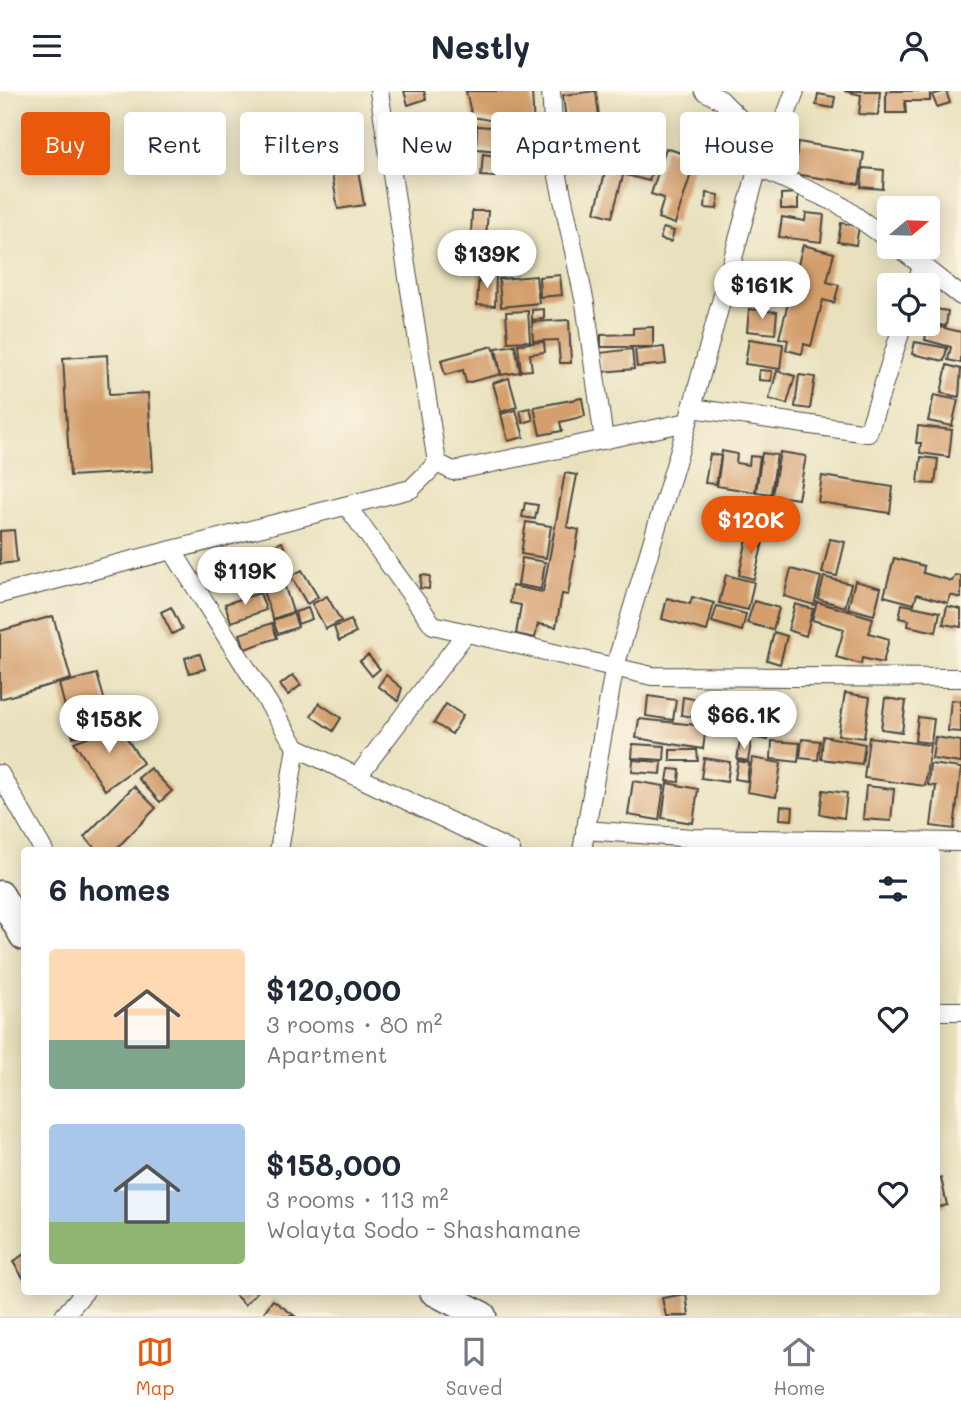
<!DOCTYPE html>
<meta charset="utf-8">
<style>
body{margin:0;font-family:Mali,sans-serif;background:#f2f2f3;color:#1f2937;height:100vh;display:flex;flex-direction:column;font-size:26px;white-space:nowrap}
*{box-sizing:border-box;margin:0}
p{font-size:23px;color:#747a83}
.icon{flex:none;width:38px;height:38px;fill:none;stroke:currentColor;stroke-width:2;stroke-linecap:round;stroke-linejoin:round}
.map{position:relative;flex:1;overflow:hidden}
.panel{position:absolute;left:21px;top:756px;width:919px;height:448px;display:flex;flex-direction:column;background:#fff;border-radius:7px;box-shadow:0 4px 18px #0003}
.panel>*{flex:none}
.banner{position:absolute;left:21px;top:21px;width:920px;height:63px;display:flex;gap:14px}
.needle{width:46px;rotate:71deg}
.fabs{position:absolute;left:877px;top:105px;display:grid;gap:14px}
.fabs a{display:grid;place-items:center;width:63px;height:63px;border-radius:7px;background:#fff;box-shadow:0 4px 18px #0003;font-size:35px}
.price{position:absolute;translate:-50% -60px;padding:0 16px;border-radius:24px;background:#fff;color:#222;font-size:23px;line-height:46px;filter:drop-shadow(0 2px 4px #0008)}
.price::after{content:'';position:absolute;left:50%;top:42px;width:21px;height:16px;margin-left:-10px;background:inherit;clip-path:polygon(0 0,100% 0,50% 100%)}
.price.current{background:#ea580c;color:#fff}
ul{padding:0;list-style:none}
li{display:flex;align-items:center;gap:21px;height:175px;padding:0 28px}
li span{display:grid;place-items:center;flex:none;width:196px;height:140px;border-radius:7px;color:#555}
li>.icon{margin-inline-start:auto}
span .icon{width:84px;height:84px;fill:#fffc;stroke-width:1}
li b{font-size:30px}
h2{display:flex;justify-content:space-between;align-items:center;height:84px;padding:0 28px;font-size:30px}
.pill{padding:0 24px;border-radius:7px;background:#fff;box-shadow:0 4px 18px #0003;font-size:24px;line-height:63px}
.pill.current{background:#ea580c;color:#fff}
header{display:flex;justify-content:space-between;align-items:center;height:91px;padding:0 28px;background:#fff;font-size:32px;font-weight:800}
.tabs{display:flex;justify-content:space-around;align-items:center;height:98px;border-top:2px solid #e0e1e3;background:#fff;font-size:19px;color:#747a83}
.tabs a{display:grid;justify-items:center;gap:4px}
.tabs .current{color:#ea580c}
.map>svg:first-child{display:block}
.building{fill:#d49f6d}
.lines{fill:none;stroke-linecap:round;stroke-linejoin:round}
.minor-casing{stroke:#484641;stroke-width:20}
.trunk-casing{stroke:#484641;stroke-width:31}
.minor{stroke:#fff;stroke-width:18}
.trunk{stroke:#fff;stroke-width:28}
</style>
<header><svg class="icon" aria-label="menu" viewBox="0 0 24 24"><path d="M4 6h16M4 12h16M4 18h16"/></svg>Nestly<svg class="icon" aria-label="person" viewBox="0 0 24 24"><circle cx="12" cy="8" r="4"/><path d="M4 21q1-7 8-7t8 7"/></svg></header>
<div class="map">
<svg width="961" height="1225" viewBox="0 0 961 1225">
<rect width="100%" height="100%" fill="#fcf5e5"/>
<filter id="ink" filterUnits="userSpaceOnUse"><feTurbulence type="fractalNoise" baseFrequency=".0143" numOctaves="2"/><feDisplacementMap in="SourceGraphic" scale="14" xChannelSelector="R" yChannelSelector="G"/><feConvolveMatrix kernelMatrix="1 2 1 2 8 2 1 2 1" color-interpolation-filters="sRGB"/></filter>
<filter id="wash" filterUnits="userSpaceOnUse"><feTurbulence type="fractalNoise" baseFrequency=".00686" numOctaves="4" result="noise"/><feDisplacementMap in="SourceGraphic" scale="28" xChannelSelector="R" yChannelSelector="G"/><feGaussianBlur stdDeviation="1.57" result="paint"/><feColorMatrix in="noise" values="0 0 0 0 0 0 0 0 0 0 0 0 0 0 0 0 0 1.4 0 .05"/><feComposite in="paint" operator="in"/></filter>
<g filter="url(#wash)">
<rect width="100%" height="100%" fill="#e9e1bd"/>
<g id="blocks">
<g class="building">
<path d="M404,0H424L426,8L408,14Z"/>
<path d="M466,0H532L534,37L472,26Z"/>
<path d="M596,0L599,26L566,30L563,4Z"/>
<path d="M844,0H880L878,24L859,23L861,4Z"/>
<path d="M886,0H930V10H905L906,22H886Z"/>
<path d="M946,0L950,12L937,16L932,4Z"/>
<path d="M818,3L835,6L833,17L816,14Z"/>
<path d="M350,32L364,114L338,118L324,36Z"/>
<path d="M477,35L516,38L514,61L476,58Z"/>
<path d="M798,51L864,62L859,93L794,83Z"/>
<path d="M459,54L476,59L469,85L452,80Z"/>
<path d="M595,57L628,66L612,126L595,121L606,78L590,73Z"/>
<path d="M666,57L696,67L675,133L658,127L664,107L651,103Z"/>
<path d="M483,63L496,65L495,86L481,85Z"/>
<path d="M630,70L653,76L649,90L626,84Z"/>
<path d="M863,77L884,79L883,98L861,96Z"/>
<path d="M706,102L719,104L717,118L705,117Z"/>
<path d="M798,102V118H781V103Z"/>
<path d="M472,120H488L486,147L471,146Z"/>
<path d="M806,122L824,124L821,151L779,146L782,126L805,130Z"/>
<path d="M841,132L859,135L856,154L838,151Z"/>
<path d="M663,137L674,140L671,151L660,148Z"/>
<path d="M504,151L505,178L477,179L476,152Z"/>
<path d="M803,154L834,162L827,191L839,194L834,212L823,209L811,255L804,253L802,263L786,259L788,249L779,247Z"/>
<path d="M479,183L496,184L495,215L477,214Z"/>
<path d="M560,184L562,204L540,206L539,186Z"/>
<path d="M536,185L539,212L501,216L499,188Z"/>
<path d="M930,217L948,220L946,235L928,232Z"/>
<path d="M544,218V228L532,229V219Z"/>
<path d="M749,218L777,221L775,243L747,240Z"/>
<path d="M528,220L530,250L508,251L506,221Z"/>
<path d="M569,229L571,272H560L558,249L533,250L532,231Z"/>
<path d="M928,233L961,241V272L948,269L951,256L925,249Z"/>
<path d="M653,236V256H601V244L633,243V237Z"/>
<path d="M749,248L783,253L780,278L745,273Z"/>
<path d="M544,251L545,261L530,263L532,279L521,280L518,253Z"/>
<path d="M915,251L947,257L944,270L912,263Z"/>
<path d="M515,254L520,281L501,284L496,257Z"/>
<path d="M493,255L501,283L466,292L463,279L445,284L441,269Z"/>
<path d="M664,256L666,273L637,276L635,259Z"/>
<path d="M632,258L634,278L602,281L600,262Z"/>
<path d="M107,264L109,304L148,302L153,380L70,385L63,267Z"/>
<path d="M947,274L961,278L959,306L941,302Z"/>
<path d="M759,279L772,280L771,290L759,289Z"/>
<path d="M777,280L795,285L787,313L769,308Z"/>
<path d="M799,284L815,286L810,318L795,316Z"/>
<path d="M509,287L517,316L501,321L493,292Z"/>
<path d="M934,304L958,309L952,335L928,330Z"/>
<path d="M582,307L585,325L560,331L562,340L540,344L534,316Z"/>
<path d="M530,317L533,329L523,332L520,319Z"/>
<path d="M516,319L524,346L508,350L501,323Z"/>
<path d="M918,335L952,339L949,366L920,362L921,352H916Z"/>
<path d="M722,360L737,363L736,372L749,374L750,365L760,366L755,401L717,395Z"/>
<path d="M780,361L806,365L798,408L772,404Z"/>
<path d="M762,362L777,364L771,403L756,401Z"/>
<path d="M710,363L721,365L716,393L705,392Z"/>
<path d="M921,366L938,368L935,393L918,392Z"/>
<path d="M565,382L577,384L567,436L579,439L568,504L562,503L556,536L538,533L535,547L516,543L521,514L510,512L512,495L543,501Z"/>
<path d="M822,385L893,396L890,422L818,411Z"/>
<path d="M525,412L538,414L535,428L522,426Z"/>
<path d="M526,431L551,435L546,467L521,463Z"/>
<path d="M14,439L17,471L0,473V440Z"/>
<path d="M748,443L764,447L754,488L739,484Z"/>
<path d="M830,448L845,451L837,485L822,482Z"/>
<path d="M282,451L292,477L279,482L269,456Z"/>
<path d="M522,467L545,471L541,498L518,494Z"/>
<path d="M894,467L924,475L923,482L952,490L955,484L961,485V507L950,504L948,512L917,503L914,513L884,505Z"/>
<path d="M271,472L278,492L267,496L260,476Z"/>
<path d="M791,478L821,486L814,514L784,505Z"/>
<path d="M302,479L318,506L307,513L291,485Z"/>
<path d="M421,484L430,485L429,498L420,497Z"/>
<path d="M726,484L754,491L748,519L719,512Z"/>
<path d="M824,486L851,493L845,516L818,508Z"/>
<path d="M855,490L881,497L874,524L848,517Z"/>
<path d="M284,493L293,521L273,528L263,500Z"/>
<path d="M260,502L266,519L231,531L225,513Z"/>
<path d="M327,505L341,530L326,538L312,513Z"/>
<path d="M692,506L714,512L707,540L662,528L667,507L690,513Z"/>
<path d="M754,510L779,517L773,539L747,532Z"/>
<path d="M817,511L873,527L869,542L889,548L883,572L862,567L861,573L836,566L844,538L812,529Z"/>
<path d="M795,513L813,518L806,545L788,539Z"/>
<path d="M902,513L940,521L936,541L908,535L909,529L899,527Z"/>
<path d="M717,515L746,523L742,540L712,531Z"/>
<path d="M947,515L961,518V536L943,533Z"/>
<path d="M171,516L182,538L172,543L161,521Z"/>
<path d="M308,517L312,528L298,533L295,521Z"/>
<path d="M293,522L298,536L278,543L273,529Z"/>
<path d="M53,525L71,588L0,608V540Z"/>
<path d="M351,529L356,542L339,550L334,536Z"/>
<path d="M272,532L277,547L245,558L240,543Z"/>
<path d="M774,541L787,545L780,573L767,569Z"/>
<path d="M200,563L205,578L189,582L185,567Z"/>
<path d="M368,564L380,578L372,585L360,570Z"/>
<path d="M97,583L112,635L73,646L59,593Z"/>
<path d="M293,584L301,594L288,604L280,594Z"/>
<path d="M386,584L402,597L398,610L378,595Z"/>
<path d="M845,602L870,606L864,647L838,644Z"/>
<path d="M648,605L676,609L673,629L646,625Z"/>
<path d="M683,606L711,611L708,628L681,624Z"/>
<path d="M748,606L775,611L772,628L745,623Z"/>
<path d="M885,607L906,610L902,641L881,638Z"/>
<path d="M951,609L961,610V641L948,640Z"/>
<path d="M319,612L341,627L333,640L311,625Z"/>
<path d="M446,613L463,624L452,643L434,632Z"/>
<path d="M918,626L934,628L931,652L915,650Z"/>
<path d="M639,628L706,635L703,658L636,647Z"/>
<path d="M742,628L771,633L768,649L739,644Z"/>
<path d="M118,634L143,672L105,699L74,651Z"/>
<path d="M823,645L865,653L862,673L821,668Z"/>
<path d="M869,646L930,654L925,695L864,687Z"/>
<path d="M935,646L961,650V672L932,668Z"/>
<path d="M802,648L820,650L818,669L800,667Z"/>
<path d="M740,650L751,652L748,670L737,668Z"/>
<path d="M772,650L800,652L798,671L771,668Z"/>
<path d="M633,653L665,655L664,669L632,667Z"/>
<path d="M670,659H697L698,670H670Z"/>
<path d="M704,667L730,671L727,691L701,687Z"/>
<path d="M752,667L781,672L776,706L747,701Z"/>
<path d="M633,669L662,671L661,683L632,681Z"/>
<path d="M738,670L749,672L747,690L735,688Z"/>
<path d="M930,673L961,677L954,738L931,735L936,695L928,694Z"/>
<path d="M150,677L172,700L160,711L138,687Z"/>
<path d="M669,678L680,679L679,691L667,690Z"/>
<path d="M633,690L664,695L659,729L628,724Z"/>
<path d="M667,692L698,698L693,732L662,727Z"/>
<path d="M134,695L156,717L114,760H98L84,746Z"/>
<path d="M866,695L894,698L891,730L863,728Z"/>
<path d="M823,699L847,702L844,727L820,723Z"/>
<path d="M781,715L793,716L792,729L780,728Z"/>
<path d="M941,1087L947,1114L936,1117V1088Z"/>
<path d="M24,1163V1188L13,1171Z"/>
<path d="M231,1200H258L245,1214Z"/>
<path d="M686,1203L689,1225H666L662,1207Z"/>
<path d="M273,1209L295,1225H269L264,1221Z"/>
</g>
</g>
</g>
<g filter="url(#ink)">
<use href="#blocks" fill-opacity="0" stroke="#484641" stroke-width="2"/>
<g class="lines">
<g class="minor-casing">
<g id="minor">
<path d="M551,0L556,76L585,212L604,349"/>
<path d="M756,44L784,29L795,0"/>
<path d="M758,76L839,113L889,149"/>
<path d="M898,156L961,205"/>
<path d="M916,194L923,173"/>
<path d="M692,317L868,342L903,233"/>
<path d="M437,372L453,380L688,331"/>
<path d="M347,415L433,534L652,585L961,587"/>
<path d="M172,459L296,656L511,760"/>
<path d="M0,503L411,398L437,372L379,0"/>
<path d="M0,683L44,760"/>
<path d="M357,686L466,542"/>
<path d="M585,739L692,747L961,751"/>
<path d="M279,760L296,656"/>
<path d="M582,760L614,579L688,331L758,76L756,44L721,9L704,0"/>
<path d="M936,920H961"/>
<path d="M64,1225L85,1200"/>
</g>
</g>
<g class="trunk-casing">
<g id="trunk">
<path d="M0,804L24,845"/>
<path d="M434,1200L482,1225"/>
</g>
</g>
<use href="#minor" class="minor"/>
<use href="#trunk" class="trunk"/>
</g>
</g>
</svg>
<div class="fabs">
<a><svg class="needle" viewBox="-14 -14 28 28"><path d="M0-13l5 13h-10z" fill="#e53935"/><path d="M0 13l5-13h-10z" fill="#747a83"/></svg></a>
<a><svg class="icon" aria-label="locate" viewBox="0 0 24 24"><circle cx="12" cy="12" r="6"/><path d="M12 2v4M12 18v4M2 12h4M18 12h4"/></svg></a>
</div>
<b class="price" style="left:487px;top:199px">$139K</b>
<b class="price" style="left:762px;top:230px">$161K</b>
<b class="price current" style="left:751px;top:465px">$120K</b>
<b class="price" style="left:245px;top:516px">$119K</b>
<b class="price" style="left:744px;top:660px">$66.1K</b>
<b class="price" style="left:109px;top:664px">$158K</b>
<div class="banner">
<a class="pill current">Buy</a>
<a class="pill">Rent</a>
<a class="pill">Filters</a>
<a class="pill">New</a>
<a class="pill">Apartment</a>
<a class="pill">House</a>
</div>
<section class="panel">
<h2>6 homes<svg class="icon" aria-label="filters" viewBox="0 0 24 24"><path d="M4 7h16M4 17h16"/><circle cx="9" cy="7" r="2"/><circle cx="15" cy="17" r="2"/></svg></h2>
<ul>
<li><span style="background:linear-gradient(#ffd9b3 65%,#7fa58c 0)"><svg class="icon" aria-label="home" viewBox="0 0 24 24"><path d="M3 11l9-7 9 7M6 9v11h12V9"/></svg></span><div><b>$120,000</b><p>3 rooms · 80 m²</p><p>Apartment</p></div><svg class="icon" aria-label="heart" viewBox="0 0 24 24"><path d="M12 20l-8-8c-3-5 5-10 8-4 3-6 11-1 8 4z"/></svg></li>
<li><span style="background:linear-gradient(#a9c7e8 70%,#8fb573 0)"><svg class="icon" aria-label="home" viewBox="0 0 24 24"><path d="M3 11l9-7 9 7M6 9v11h12V9"/></svg></span><div><b>$158,000</b><p>3 rooms · 113 m²</p><p>Wolayta Sodo - Shashamane</p></div><svg class="icon" aria-label="heart" viewBox="0 0 24 24"><path d="M12 20l-8-8c-3-5 5-10 8-4 3-6 11-1 8 4z"/></svg></li>
</ul>
</section>
</div>
<nav class="tabs">
<a class="current"><svg class="icon" aria-label="map" viewBox="0 0 24 24"><path d="M3 6l6-2 6 2 6-2v14l-6 2-6-2-6 2zM9 4v14M15 6v14"/></svg>Map</a>
<a><svg class="icon" aria-label="saved" viewBox="0 0 24 24"><path d="M7 4h10v16l-5-4-5 4z"/></svg>Saved</a>
<a><svg class="icon" aria-label="home" viewBox="0 0 24 24"><path d="M3 11l9-7 9 7M6 9v11h12V9"/></svg>Home</a>
</nav>
